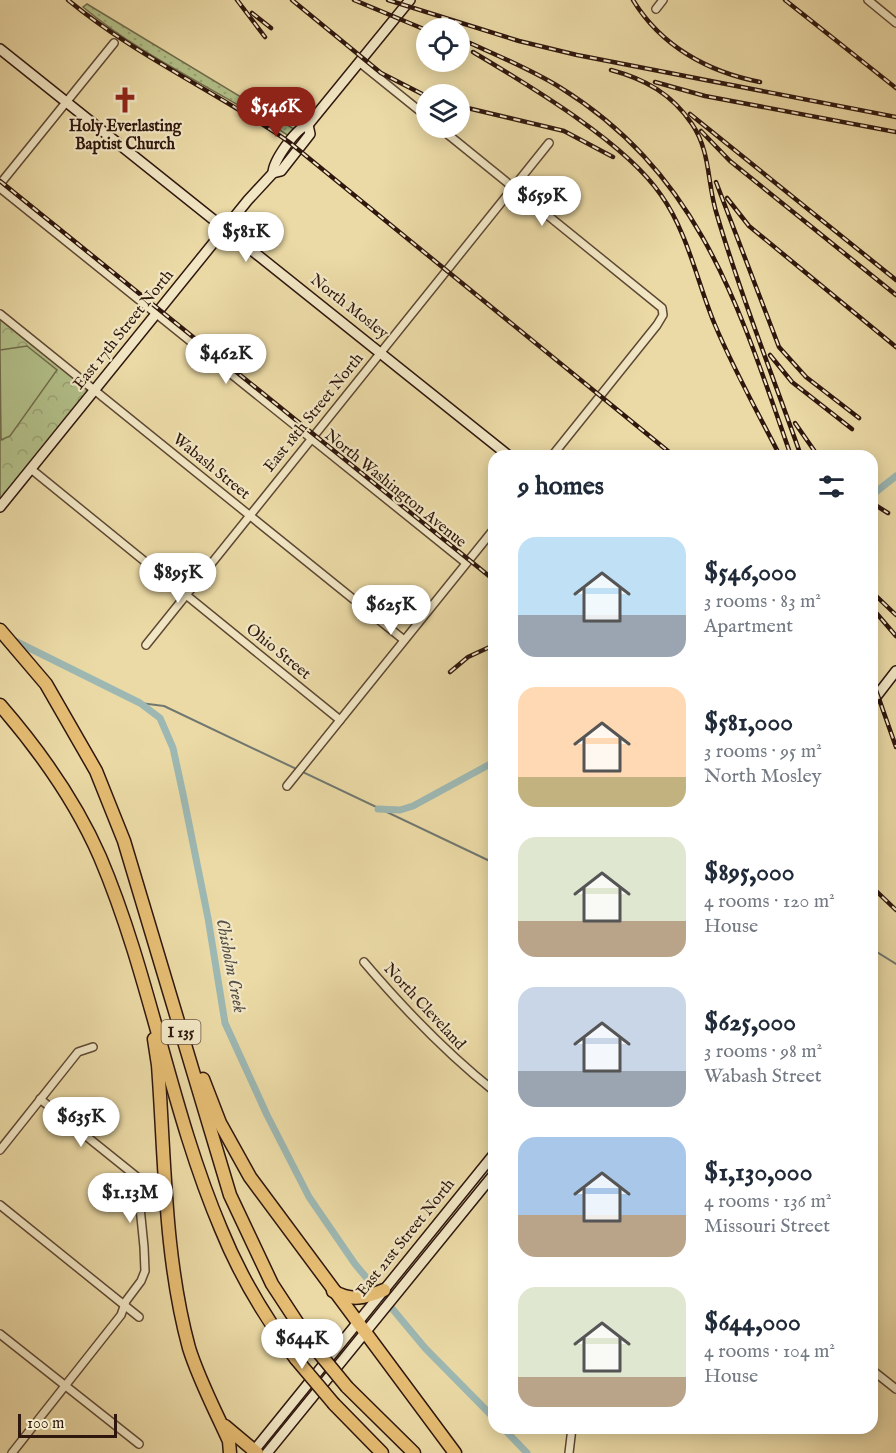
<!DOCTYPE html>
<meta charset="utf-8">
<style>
body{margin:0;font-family:"IM FELL English",serif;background:#f2f2f3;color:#1f2937;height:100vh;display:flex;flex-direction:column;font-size:22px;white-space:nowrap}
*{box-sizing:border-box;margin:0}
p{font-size:20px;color:#747a83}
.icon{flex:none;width:33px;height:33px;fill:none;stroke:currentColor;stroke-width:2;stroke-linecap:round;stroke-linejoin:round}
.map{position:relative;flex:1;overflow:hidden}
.details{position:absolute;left:488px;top:450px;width:390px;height:984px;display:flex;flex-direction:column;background:#fff;border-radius:18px;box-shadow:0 3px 15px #0003}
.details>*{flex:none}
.controls{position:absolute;left:416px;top:18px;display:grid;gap:12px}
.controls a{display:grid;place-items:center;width:54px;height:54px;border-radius:50%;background:#fff;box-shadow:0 3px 15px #0003;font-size:30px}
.scale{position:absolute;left:18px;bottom:15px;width:99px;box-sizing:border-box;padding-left:6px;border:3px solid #2f170e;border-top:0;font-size:16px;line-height:21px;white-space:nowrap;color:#2f170e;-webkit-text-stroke:4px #f2e7c5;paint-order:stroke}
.price{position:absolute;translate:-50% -51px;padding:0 14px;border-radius:21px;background:#fff;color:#222;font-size:20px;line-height:39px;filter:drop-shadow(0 2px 3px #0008)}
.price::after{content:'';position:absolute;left:50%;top:36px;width:18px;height:14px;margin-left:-9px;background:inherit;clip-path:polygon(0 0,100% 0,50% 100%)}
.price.selected{background:#8f2418;color:#fff}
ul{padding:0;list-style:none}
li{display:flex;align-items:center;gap:18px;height:150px;padding:0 30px}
li span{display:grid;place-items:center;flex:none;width:168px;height:120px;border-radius:18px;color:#555}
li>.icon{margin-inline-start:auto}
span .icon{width:72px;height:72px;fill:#fffc;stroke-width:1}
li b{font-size:26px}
h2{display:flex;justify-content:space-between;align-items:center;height:72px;padding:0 30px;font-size:26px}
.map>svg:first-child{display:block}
.grass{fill:url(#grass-dots);stroke:#716c4c;stroke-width:1.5}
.park{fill:url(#park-crowns);stroke:#716c4c;stroke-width:1.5}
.pitch{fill:#b3c18a;stroke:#716c4c;stroke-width:1.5}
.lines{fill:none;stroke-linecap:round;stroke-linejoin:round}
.stream{stroke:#717871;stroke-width:2}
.canal{stroke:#9db8b3;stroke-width:7}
.street-casing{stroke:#5e4834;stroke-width:10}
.secondary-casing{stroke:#2f170e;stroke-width:12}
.highway-casing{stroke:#2f170e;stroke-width:15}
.street{stroke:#f2e7c5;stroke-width:7}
.secondary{stroke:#f2e7c5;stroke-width:9}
.highway{stroke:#e6bd73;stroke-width:12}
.rail-casing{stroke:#2f170e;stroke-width:4.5}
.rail{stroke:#f2e7c5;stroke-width:2;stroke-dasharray:7;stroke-linecap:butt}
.highway-bridge-casing{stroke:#2f170e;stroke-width:15;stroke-linecap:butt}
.highway-bridge{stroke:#e6bd73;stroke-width:12}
.labels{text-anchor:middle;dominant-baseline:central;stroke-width:4.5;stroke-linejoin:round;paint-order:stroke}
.shield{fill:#f2e7c5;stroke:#6a5545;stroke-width:1.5}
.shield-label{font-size:15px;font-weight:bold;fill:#2f170e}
.poi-label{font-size:16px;font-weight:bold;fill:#2f170e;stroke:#f2e7c5}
.street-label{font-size:16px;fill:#2f170e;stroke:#f2e7c5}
.water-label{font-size:18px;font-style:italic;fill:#564f48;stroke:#f2e7c5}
</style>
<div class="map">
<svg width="896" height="1453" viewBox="0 0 896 1453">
<defs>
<pattern id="grass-dots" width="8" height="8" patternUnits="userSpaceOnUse" patternTransform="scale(1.5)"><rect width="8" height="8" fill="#b3c18a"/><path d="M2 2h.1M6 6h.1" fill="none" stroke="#9aa576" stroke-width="1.8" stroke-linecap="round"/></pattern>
<pattern id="park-crowns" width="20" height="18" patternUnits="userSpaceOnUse" patternTransform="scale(1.5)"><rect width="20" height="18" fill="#b3c18a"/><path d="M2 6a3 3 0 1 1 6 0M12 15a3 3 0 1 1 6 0" fill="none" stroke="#9aa576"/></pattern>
</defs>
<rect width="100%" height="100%" fill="#ebdaa6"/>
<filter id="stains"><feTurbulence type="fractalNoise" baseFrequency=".00333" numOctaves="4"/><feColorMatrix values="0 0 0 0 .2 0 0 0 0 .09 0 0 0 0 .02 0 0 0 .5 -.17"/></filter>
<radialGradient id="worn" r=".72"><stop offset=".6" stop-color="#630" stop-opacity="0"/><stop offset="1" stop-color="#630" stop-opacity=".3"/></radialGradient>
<path class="grass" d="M87,4L294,129L289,136C221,91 145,59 83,7Z"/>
<path class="park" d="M0,318L86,388L87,393L0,499Z"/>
<path class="pitch" d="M27,346L57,370L10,436L1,440L0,350Z"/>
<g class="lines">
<g class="stream">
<path d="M140,703L164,706L494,863"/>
<path d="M872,949L896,964"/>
</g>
<g class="canal">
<path d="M872,495L896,476"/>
<path d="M13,640L140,703L160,718L173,748L183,794L208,918L225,1023L267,1115L309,1197L355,1264L425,1348L494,1418"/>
<path d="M378,809L400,810L413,806L494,762"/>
<path d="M503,1428L527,1453"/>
</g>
<g class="street-casing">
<g id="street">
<path d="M868,0L896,23"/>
<path d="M656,9L663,0"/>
<path d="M359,62L426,116"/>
<path d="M440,128L662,308L663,315L657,325L552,456"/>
<path d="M0,184L114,43"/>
<path d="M0,188L466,563"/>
<path d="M0,314L404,640"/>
<path d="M31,469L340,720"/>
<path d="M146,645L549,143"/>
<path d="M287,786L494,529"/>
<path d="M364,962C404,1009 445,1052 494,1091"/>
<path d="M0,1150L78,1052L93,1047"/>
<path d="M0,1205L139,1317"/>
<path d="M0,1334L139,1444"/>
<path d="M872,1370L896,1389"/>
<path d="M12,1453L121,1315L126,1301L141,1281L145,1271L144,1247L137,1177L40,1099"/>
<path d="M569,1453L572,1428"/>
</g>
</g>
<g class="secondary-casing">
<g id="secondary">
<path d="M0,49L509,456"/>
<path d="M273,173C273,161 296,128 308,125L410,0"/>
<path d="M0,507L248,200L273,173L281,171L310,134L308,125"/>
<path d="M872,702L896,671"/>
<path d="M252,1453L494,1154"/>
<path d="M267,1453L494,1174"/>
</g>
</g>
<g class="highway-casing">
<g id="highway">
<path d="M0,630L46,684L96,771L124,841L230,1195L272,1284L310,1342"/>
<path d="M0,705C39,750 76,802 100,857C151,977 170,1109 221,1229C240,1276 266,1319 296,1359"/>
<path d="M154,1039L158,1065C165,1159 164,1256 189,1348C199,1380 215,1410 229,1441L230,1453"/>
<path d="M203,1079L220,1123L250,1177L455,1453"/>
<path d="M333,1291C352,1302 365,1298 384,1290"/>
<path d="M347,1387L414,1453"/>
<path d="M334,1404L382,1453"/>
<path d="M225,1426L257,1453"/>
</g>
</g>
<use href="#street" class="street"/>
<use href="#secondary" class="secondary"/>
<use href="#highway" class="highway"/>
<g class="rail-casing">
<g id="rail">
<path d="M68,0C136,56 217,92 289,142L674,456"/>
<path d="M237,0L265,37"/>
<path d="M292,0L381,73L426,96"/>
<path d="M354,0L426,30"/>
<path d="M388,0L519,41L577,55L896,117"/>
<path d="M633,0C661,46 708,72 760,82"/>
<path d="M785,0L896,88"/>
<path d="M252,13L271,28"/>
<path d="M459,38C493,54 529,68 561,88C701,175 740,310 791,456"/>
<path d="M473,52C528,85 625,142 661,195C688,233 697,282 715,325C734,370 758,413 780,456"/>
<path d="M611,70C645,79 672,94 692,124C711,152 707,184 717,215C741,297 773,376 801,456"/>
<path d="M655,82L705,96L896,132"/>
<path d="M459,106L564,131L613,157"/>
<path d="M690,114L896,280"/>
<path d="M701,131L730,161L896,295"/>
<path d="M0,181L494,580"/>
<path d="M716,182L779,347L806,377L859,418"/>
<path d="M727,198L749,226L896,347"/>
<path d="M770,355L792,382L852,429"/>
<path d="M795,423L818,456"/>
<path d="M872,503L888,513"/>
<path d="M872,592L896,615"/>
<path d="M872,608L896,636"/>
<path d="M450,672L468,657L494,645"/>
<path d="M872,679L896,747"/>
<path d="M872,887L896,910"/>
</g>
</g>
<use href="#rail" class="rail"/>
<g class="highway-bridge-casing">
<g id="highway-bridge">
<path d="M310,1342L347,1387"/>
<path d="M296,1359L334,1404"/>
</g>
</g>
<use href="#highway-bridge" class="highway-bridge"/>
</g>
<defs>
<g id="church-bare" transform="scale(2.07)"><path d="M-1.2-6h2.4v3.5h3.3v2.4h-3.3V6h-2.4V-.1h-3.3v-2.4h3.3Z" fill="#8f2418" stroke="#f2e7c5" stroke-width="2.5" paint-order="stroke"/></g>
</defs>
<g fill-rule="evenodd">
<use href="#church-bare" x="125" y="100"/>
</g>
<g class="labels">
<rect class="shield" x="161.5" y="1020" width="39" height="24" rx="4.5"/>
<g class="shield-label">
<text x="181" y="1032">I 135</text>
</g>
<g class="poi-label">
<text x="125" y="127">Holy Everlasting<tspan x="125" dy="18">Baptist Church</tspan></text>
</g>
<g class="street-label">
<text transform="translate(349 307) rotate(38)">North Mosley</text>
<text transform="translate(124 330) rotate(-51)">East 17th Street North</text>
<text transform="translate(314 413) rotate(-51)">East 18th Street North</text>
<text transform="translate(211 467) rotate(39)">Wabash Street</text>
<text transform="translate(395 489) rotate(39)">North Washington Avenue</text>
<text transform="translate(278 652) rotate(39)">Ohio Street</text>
<text transform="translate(424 1007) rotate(47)">North Cleveland</text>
<text transform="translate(406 1238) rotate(-51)">East 21st Street North</text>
</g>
<g class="water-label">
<text transform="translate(230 966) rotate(79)">Chisholm Creek</text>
</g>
</g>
<rect width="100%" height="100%" filter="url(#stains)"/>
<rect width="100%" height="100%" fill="url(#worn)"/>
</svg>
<div class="controls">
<a><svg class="icon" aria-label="locate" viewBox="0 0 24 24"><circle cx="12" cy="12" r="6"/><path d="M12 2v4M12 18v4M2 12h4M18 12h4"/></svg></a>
<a><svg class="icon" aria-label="layers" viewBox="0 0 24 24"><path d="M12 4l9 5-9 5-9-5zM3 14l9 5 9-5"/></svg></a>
</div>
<div class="scale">100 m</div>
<b class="price selected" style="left:276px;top:138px">$546K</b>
<b class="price" style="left:542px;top:227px">$659K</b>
<b class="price" style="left:246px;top:263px">$581K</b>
<b class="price" style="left:226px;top:385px">$462K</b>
<b class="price" style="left:178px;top:604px">$895K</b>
<b class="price" style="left:391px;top:636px">$625K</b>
<b class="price" style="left:81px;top:1148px">$635K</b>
<b class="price" style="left:130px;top:1224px">$1.13M</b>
<b class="price" style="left:302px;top:1370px">$644K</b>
<section class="details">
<h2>9 homes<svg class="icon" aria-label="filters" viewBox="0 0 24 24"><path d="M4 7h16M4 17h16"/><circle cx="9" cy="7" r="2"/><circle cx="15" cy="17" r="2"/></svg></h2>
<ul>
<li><span style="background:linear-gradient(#bfe0f5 65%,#9aa5b1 0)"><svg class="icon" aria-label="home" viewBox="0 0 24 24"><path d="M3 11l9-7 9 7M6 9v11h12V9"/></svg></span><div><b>$546,000</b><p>3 rooms · 83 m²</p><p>Apartment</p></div></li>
<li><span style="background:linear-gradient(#ffd9b3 75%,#c2b280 0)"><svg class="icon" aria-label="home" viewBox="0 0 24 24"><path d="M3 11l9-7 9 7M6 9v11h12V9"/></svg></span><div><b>$581,000</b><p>3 rooms · 95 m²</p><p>North Mosley</p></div></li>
<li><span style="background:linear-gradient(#dfe7d0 70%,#b9a48a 0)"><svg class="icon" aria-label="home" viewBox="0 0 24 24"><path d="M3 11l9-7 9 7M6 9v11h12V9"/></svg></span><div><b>$895,000</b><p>4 rooms · 120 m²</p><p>House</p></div></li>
<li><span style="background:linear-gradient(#c9d6e8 70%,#9aa5b1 0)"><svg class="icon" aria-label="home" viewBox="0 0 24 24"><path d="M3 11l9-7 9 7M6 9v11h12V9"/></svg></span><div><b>$625,000</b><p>3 rooms · 98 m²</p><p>Wabash Street</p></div></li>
<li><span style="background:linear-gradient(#a9c7e8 65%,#b9a48a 0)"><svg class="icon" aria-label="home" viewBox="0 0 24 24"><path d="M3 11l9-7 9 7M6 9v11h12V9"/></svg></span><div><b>$1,130,000</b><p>4 rooms · 136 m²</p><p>Missouri Street</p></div></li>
<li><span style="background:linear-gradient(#dfe7d0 75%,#b9a48a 0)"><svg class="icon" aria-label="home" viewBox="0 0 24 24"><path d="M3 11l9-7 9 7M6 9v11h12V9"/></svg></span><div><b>$644,000</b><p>4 rooms · 104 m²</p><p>House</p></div></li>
</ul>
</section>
</div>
